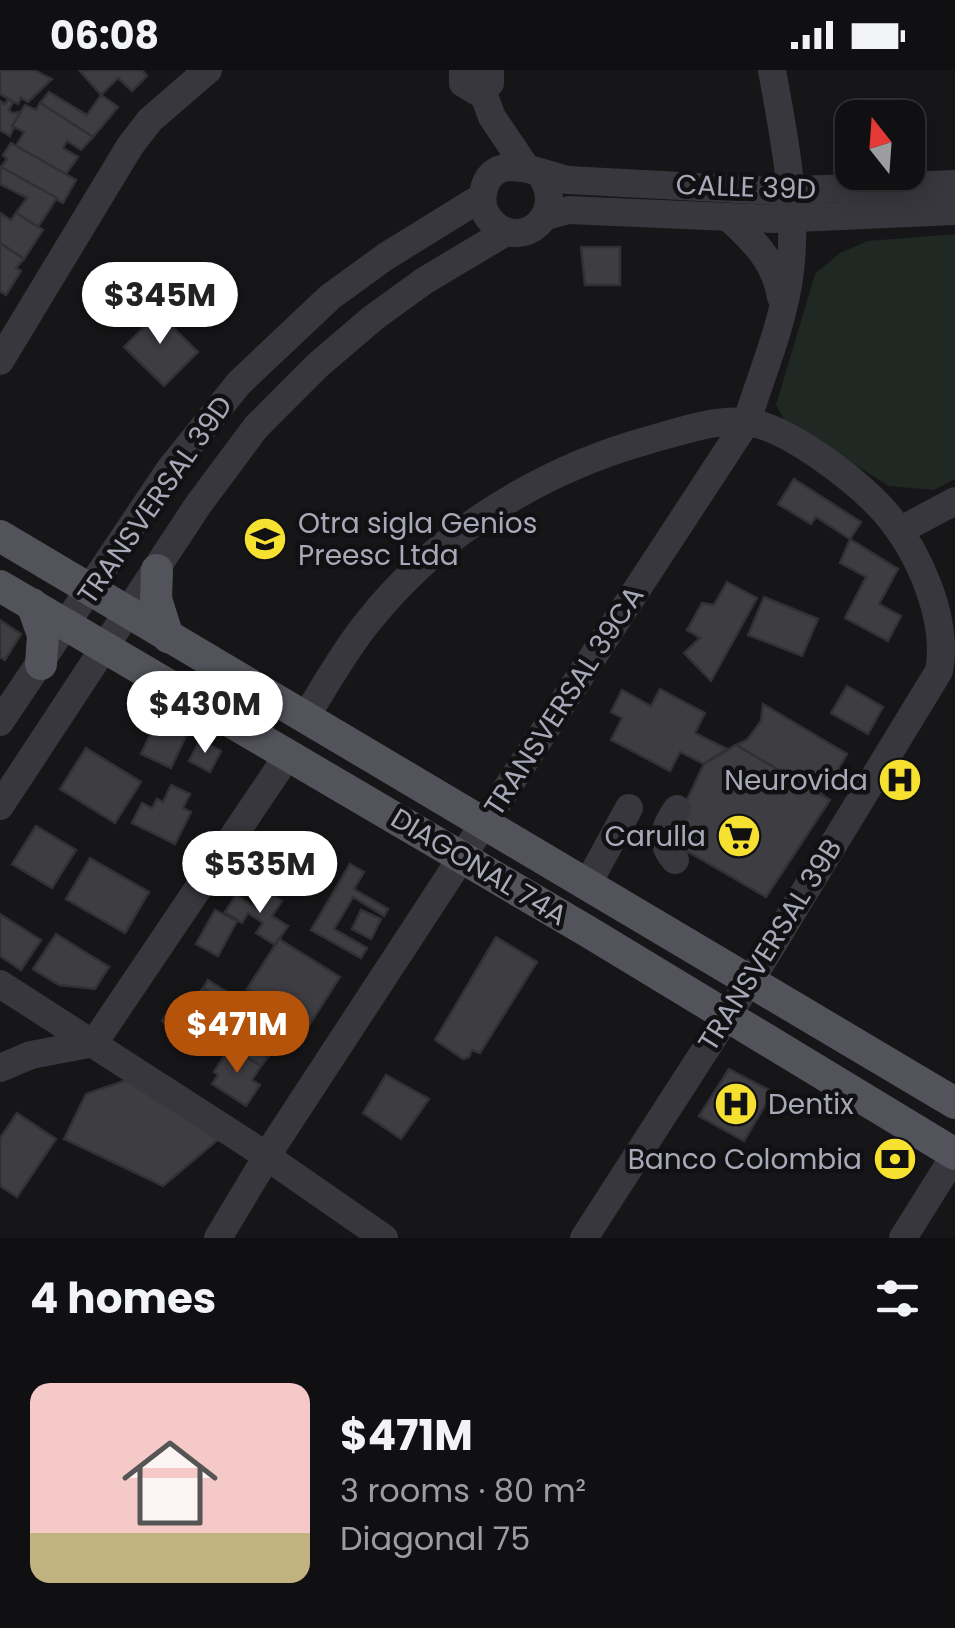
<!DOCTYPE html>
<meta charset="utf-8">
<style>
body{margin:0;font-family:Poppins,sans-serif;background:#19191b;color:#f1f3f6;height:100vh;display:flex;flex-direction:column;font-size:38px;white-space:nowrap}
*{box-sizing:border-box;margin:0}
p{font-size:32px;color:#9c9d9f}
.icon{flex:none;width:55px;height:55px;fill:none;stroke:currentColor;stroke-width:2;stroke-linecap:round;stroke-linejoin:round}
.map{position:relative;height:1168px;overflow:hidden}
.details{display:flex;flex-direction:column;background:#101012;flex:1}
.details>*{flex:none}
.needle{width:65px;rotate:343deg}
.buttons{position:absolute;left:835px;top:30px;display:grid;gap:20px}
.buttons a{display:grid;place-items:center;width:90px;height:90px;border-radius:20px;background:#101012;box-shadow:0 5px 25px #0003,0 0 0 2px #303032;font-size:50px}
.price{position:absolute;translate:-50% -85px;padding:0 22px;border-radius:35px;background:#fff;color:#222;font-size:32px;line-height:65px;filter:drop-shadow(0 2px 5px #0008)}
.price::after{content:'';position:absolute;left:50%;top:60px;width:30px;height:22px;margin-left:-15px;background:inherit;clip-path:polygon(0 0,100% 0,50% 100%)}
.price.current{background:#b45309;color:#fff}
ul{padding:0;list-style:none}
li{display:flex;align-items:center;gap:30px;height:250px;padding:0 30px}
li+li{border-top:2px solid #303032}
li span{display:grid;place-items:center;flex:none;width:280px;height:200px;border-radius:20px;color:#555}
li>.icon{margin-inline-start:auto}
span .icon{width:120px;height:120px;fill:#fffc;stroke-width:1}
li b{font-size:42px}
h2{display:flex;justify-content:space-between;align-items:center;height:120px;padding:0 30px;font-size:42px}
.status{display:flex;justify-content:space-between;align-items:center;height:70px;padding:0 50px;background:#101012;direction:ltr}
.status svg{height:28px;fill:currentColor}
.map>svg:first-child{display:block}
.green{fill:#202823}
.building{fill:#3e3d42;stroke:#313034;stroke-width:2.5}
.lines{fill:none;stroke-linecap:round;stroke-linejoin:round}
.minor{stroke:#37373d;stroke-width:28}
.major{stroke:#53535c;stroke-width:32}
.labels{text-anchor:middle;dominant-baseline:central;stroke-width:9;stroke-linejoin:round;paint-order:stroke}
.street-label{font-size:28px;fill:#a8a9b8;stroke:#111113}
.poi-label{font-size:28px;fill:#a8a9b8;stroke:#111113;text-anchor:end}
</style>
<div class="status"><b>06:08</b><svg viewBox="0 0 49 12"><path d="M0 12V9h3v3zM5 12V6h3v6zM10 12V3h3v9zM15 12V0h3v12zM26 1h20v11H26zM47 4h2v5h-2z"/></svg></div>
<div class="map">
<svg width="955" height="1168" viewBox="0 0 955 1168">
<rect width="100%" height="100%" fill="#161618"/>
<path class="green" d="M955,164V409L934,420L889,416L785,351L776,335L815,204L840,183L868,171Z"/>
<g class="building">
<path d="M0,0H34L52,9L28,32L21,28L18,34L0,24Z"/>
<path d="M79,0H142L147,6L132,21L118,8L101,25Z"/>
<path d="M49,22L87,45L101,25L118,37L93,67L40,33Z"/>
<path d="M8,29L13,32L9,40L12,43L21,42L10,66L0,60V31L5,34Z"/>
<path d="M40,33L93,67L81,80L67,71L63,78L78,87L66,104L16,76L24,62L12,56L25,35L36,40Z"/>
<path d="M11,73L76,110L63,133L1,97L7,89L3,85Z"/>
<path d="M1,97L57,128L38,157L16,143L27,128L0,114Z"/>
<path d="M0,143L11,150L16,143L43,160L24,189L0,173Z"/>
<path d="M0,173L24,189L16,198L21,201L6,225L0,221Z"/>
<path d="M581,177H620V215H585Z"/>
<path d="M151,236L198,282L164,316L124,277L146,255L139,248Z"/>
<path d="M794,409L861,452L850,469L816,447L811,454L778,434Z"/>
<path d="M850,469L898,499L879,534L901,546L888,571L845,548L866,507L840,493Z"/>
<path d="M727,512L757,528L711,611L684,583L700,568L687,560L702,533L714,535Z"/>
<path d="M764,527L818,549L802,586L748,565Z"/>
<path d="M0,550L21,564L5,590L0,587Z"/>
<path d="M847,616L883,637L868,664L831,643Z"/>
<path d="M660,619L705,643L695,663L727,679L704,694L680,682L670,701L611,670L622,648L611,642L622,620L651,636Z"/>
<path d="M763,634L847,684L823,727L736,675L747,670L761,651Z"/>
<path d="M157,650L187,664L171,698L141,684Z"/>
<path d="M200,670L221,681L210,702L189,691Z"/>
<path d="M736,675L830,730L766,827L673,773L684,757L677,751L704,694Z"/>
<path d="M86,678L141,712L115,753L60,719Z"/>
<path d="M171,715L190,724L183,738L191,742L175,774L132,753L142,733L152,738L157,729L163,732Z"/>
<path d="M36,756L76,780L52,818L12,794Z"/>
<path d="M90,788L149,822L125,863L66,829Z"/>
<path d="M350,794L364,802L354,819L388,839L384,846L353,827L334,859L367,878L361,888L311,860Z"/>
<path d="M267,822L282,831L272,846L288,856L275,875L256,863L263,853L248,843L242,853L225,842L236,825L257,839Z"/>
<path d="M215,840L237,851L218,886L196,874Z"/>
<path d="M361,840L381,849L371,869L352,859Z"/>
<path d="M0,844L41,870L21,900L0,886Z"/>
<path d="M56,864L109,897L95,919L59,915L33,899Z"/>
<path d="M496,867L537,892L480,983L472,980L469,987L463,989L435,970Z"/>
<path d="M279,869L340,907L308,957L247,919Z"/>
<path d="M208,910L238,929L240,925L272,945L254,978L268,987L261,996L230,977L239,964L233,960L227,969L202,950L217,927L203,918Z"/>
<path d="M203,918L217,927L190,969L162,951L174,932L181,936L188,924L195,929Z"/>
<path d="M285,943L295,949L290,956L301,963L291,979L284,975L277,984L272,981L268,987L254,978L272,945L281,950Z"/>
<path d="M230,977L261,996L252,1010L260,1015L246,1036L212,1014L218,1005L214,1002Z"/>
<path d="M729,999L773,1022L744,1071L699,1046Z"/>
<path d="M386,1005L429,1029L401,1069L363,1043Z"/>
<path d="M129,1009L226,1063L163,1116L64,1069L86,1024Z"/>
<path d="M17,1043L56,1069L17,1127L0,1116V1068Z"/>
</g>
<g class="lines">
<g class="minor">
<path d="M463,0V13L476,21L490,13V0"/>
<path d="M482,20L492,47L525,96"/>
<path d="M539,103C570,141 522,184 492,152C484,144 481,134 483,124C490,78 541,104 568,110L772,121L955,114"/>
<path d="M546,146L569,140L774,149L955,141"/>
<path d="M728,147C754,171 775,191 781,227"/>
<path d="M0,291L130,76L150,50L208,0"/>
<path d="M901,460L955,431"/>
<path d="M305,648C325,616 343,583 367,553C437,464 540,400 649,370C677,362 715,349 745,352C786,355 857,411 884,441C918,480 949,548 939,601L760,895L584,1168"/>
<path d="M0,652L170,399L239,313L330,227L385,187L482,127"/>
<path d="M0,736L198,435L256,357L318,295L373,248L424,211L506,162"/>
<path d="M675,790C659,772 664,757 677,739"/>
<path d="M587,815L629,738"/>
<path d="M0,914L250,1075L384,1168"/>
<path d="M94,973L288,685"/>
<path d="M0,998L31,985L94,973"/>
<path d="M218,1168L275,1073L747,351C762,303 784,252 790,201C798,132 784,68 772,0"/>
<path d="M903,1168L955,1085"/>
</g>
<g class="major">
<path d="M0,466L955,1033"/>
<path d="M157,500L156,529L168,567"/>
<path d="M0,516L587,861L955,1084"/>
<path d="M32,534L43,565L41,594"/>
</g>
</g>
<defs>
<g id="school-disc" transform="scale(2.25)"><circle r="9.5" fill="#f6e030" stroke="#111113"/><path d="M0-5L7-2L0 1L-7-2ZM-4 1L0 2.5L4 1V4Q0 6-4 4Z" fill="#111"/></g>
<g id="hospital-disc" transform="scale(2.25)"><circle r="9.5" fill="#f6e030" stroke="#111113"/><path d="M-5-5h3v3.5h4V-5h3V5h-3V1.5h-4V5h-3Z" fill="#111"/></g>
<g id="supermarket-disc" transform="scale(2.25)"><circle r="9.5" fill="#f6e030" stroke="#111113"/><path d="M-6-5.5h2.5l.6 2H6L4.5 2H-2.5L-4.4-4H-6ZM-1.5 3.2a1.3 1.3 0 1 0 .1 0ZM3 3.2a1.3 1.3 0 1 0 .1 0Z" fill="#111"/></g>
<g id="bank-disc" transform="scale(2.25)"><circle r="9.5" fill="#f6e030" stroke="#111113"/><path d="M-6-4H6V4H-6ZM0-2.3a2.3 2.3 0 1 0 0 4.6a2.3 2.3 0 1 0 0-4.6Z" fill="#111"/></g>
</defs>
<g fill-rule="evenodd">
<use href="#school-disc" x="265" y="469"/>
<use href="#hospital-disc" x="900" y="710"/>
<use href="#supermarket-disc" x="739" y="766"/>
<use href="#hospital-disc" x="736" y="1034"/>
<use href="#bank-disc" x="895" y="1089"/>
</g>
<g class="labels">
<g class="street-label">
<text transform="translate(746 117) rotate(2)">CALLE 39D</text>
<text transform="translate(155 430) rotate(-55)">TRANSVERSAL 39D</text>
<text transform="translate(564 631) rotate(-57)">TRANSVERSAL 39CA</text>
<text transform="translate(479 797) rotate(31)">DIAGONAL 74A</text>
<text transform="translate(770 875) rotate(-58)">TRANSVERSAL 39B</text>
</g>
<g class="poi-label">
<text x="298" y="453" text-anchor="start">Otra sigla Genios<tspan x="298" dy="32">Preesc Ltda</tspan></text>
<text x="868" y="710">Neurovida</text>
<text x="706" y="766">Carulla</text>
<text x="768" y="1034" text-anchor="start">Dentix</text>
<text x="862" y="1089">Banco Colombia</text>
</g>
</g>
</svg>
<div class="buttons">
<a><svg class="needle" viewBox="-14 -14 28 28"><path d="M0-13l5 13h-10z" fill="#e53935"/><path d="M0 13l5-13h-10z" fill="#9c9d9f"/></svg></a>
</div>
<b class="price" style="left:160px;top:277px">$345M</b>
<b class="price" style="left:205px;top:686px">$430M</b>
<b class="price" style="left:260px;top:846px">$535M</b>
<b class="price current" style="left:237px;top:1006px">$471M</b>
</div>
<section class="details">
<h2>4 homes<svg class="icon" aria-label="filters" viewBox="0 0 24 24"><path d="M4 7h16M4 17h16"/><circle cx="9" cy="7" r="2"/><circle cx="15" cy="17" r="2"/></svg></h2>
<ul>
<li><span style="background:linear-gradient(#f6c9c9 75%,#c2b280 0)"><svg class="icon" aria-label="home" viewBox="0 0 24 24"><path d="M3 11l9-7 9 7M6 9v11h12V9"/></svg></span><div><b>$471M</b><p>3 rooms · 80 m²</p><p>Diagonal 75</p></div></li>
</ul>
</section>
